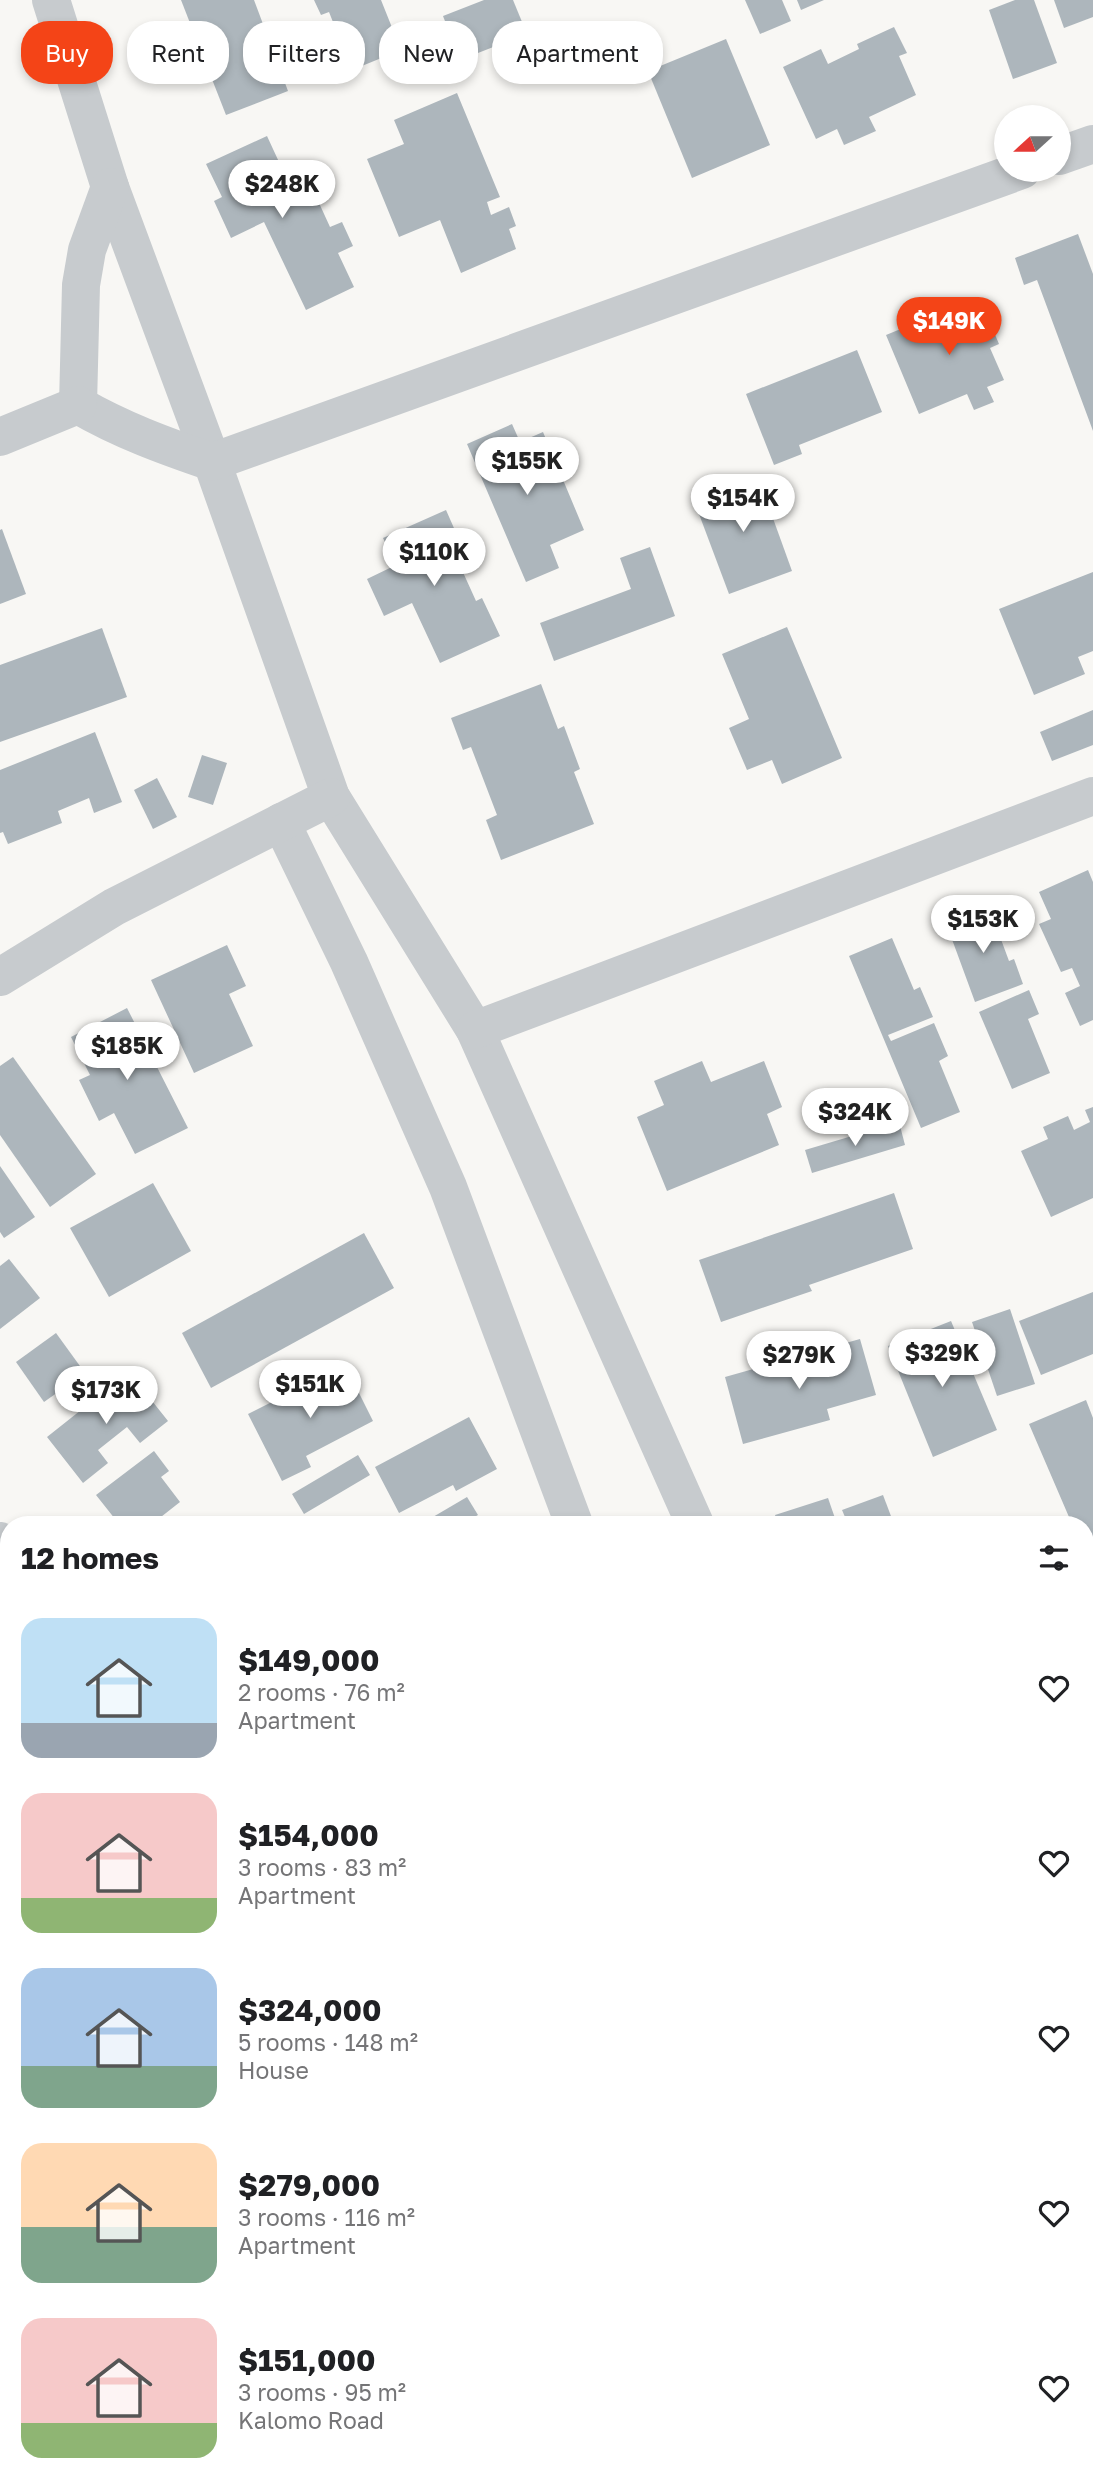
<!DOCTYPE html>
<meta charset="utf-8">
<style>
body{margin:0;font-family:"Golos Text",sans-serif;background:#f6f6f6;color:#202124;height:100vh;display:flex;flex-direction:column;font-size:26px;white-space:nowrap}
*{box-sizing:border-box;margin:0}
p{font-size:23px;color:#757577}
.icon{flex:none;width:38px;height:38px;fill:none;stroke:currentColor;stroke-width:2;stroke-linecap:round;stroke-linejoin:round}
.map{position:relative;flex:1;overflow:hidden}
.panel{position:absolute;left:0px;top:1516px;width:1094px;height:975px;display:flex;flex-direction:column;background:#fff;border-radius:28px 28px 0 0;box-shadow:0 4px 10px #0003}
.panel>*{flex:none}
.banner{position:absolute;left:21px;top:21px;width:700px;height:63px;display:flex;gap:14px}
.needle{width:46px;rotate:249deg}
.fabs{position:absolute;left:994px;top:105px;display:grid;gap:14px}
.fabs a{display:grid;place-items:center;width:77px;height:77px;border-radius:50%;background:#fff;box-shadow:0 4px 10px #0003;font-size:35px}
.price{position:absolute;translate:-50% -60px;padding:0 16px;border-radius:24px;background:#fff;color:#222;font-size:23px;line-height:46px;filter:drop-shadow(0 2px 4px #0008)}
.price::after{content:'';position:absolute;left:50%;top:42px;width:21px;height:16px;margin-left:-10px;background:inherit;clip-path:polygon(0 0,100% 0,50% 100%)}
.price.selected{background:#f44417;color:#fff}
ul{padding:0;list-style:none}
li{display:flex;align-items:center;gap:21px;height:175px;padding:0 21px}
li span{display:grid;place-items:center;flex:none;width:196px;height:140px;border-radius:21px;color:#555}
li>.icon{margin-inline-start:auto}
span .icon{width:84px;height:84px;fill:#fffc;stroke-width:1}
li b{font-size:30px}
h2{display:flex;justify-content:space-between;align-items:center;height:84px;padding:0 21px;font-size:30px}
.pill{padding:0 24px;border-radius:28px;background:#fff;box-shadow:0 4px 10px #0003;font-size:24px;line-height:63px}
.pill.selected{background:#f44417;color:#fff}
.map>svg:first-child{display:block}
.building{fill:#adb6bc}
.lines{fill:none;stroke-linecap:round;stroke-linejoin:round}
.minor{stroke:#c7cbce;stroke-width:38}
</style>
<div class="map">
<svg width="1093" height="2490" viewBox="0 0 1093 2490">
<rect width="100%" height="100%" fill="#f8f7f4"/>
<g class="building">
<path d="M181,0H254L288,91L226,115Z"/>
<path d="M314,0H381L401,50L352,70L329,12L321,15Z"/>
<path d="M484,0H513L527,34L460,60L443,16Z"/>
<path d="M745,0H782L791,21L760,34Z"/>
<path d="M797,0H824L801,10Z"/>
<path d="M1015,0H1034L1057,63L1013,79L989,10Z"/>
<path d="M1054,0H1093V17L1064,28Z"/>
<path d="M894,27L907,53L899,56L916,95L869,117L876,131L844,145L837,129L816,139L783,67L821,49L828,64L859,49L857,44Z"/>
<path d="M726,39L770,145L692,178L648,71Z"/>
<path d="M457,93L500,197L487,202L491,215L509,207L516,226L509,229L516,249L461,273L440,220L399,237L367,159L404,144L394,120Z"/>
<path d="M267,136L297,201L314,192L330,227L342,222L353,246L338,253L354,287L306,310L264,222L231,238L214,201L222,197L206,164Z"/>
<path d="M1078,234L1093,274V431L1037,280L1024,285L1015,258Z"/>
<path d="M979,297L999,344L990,348L1004,380L987,387L994,402L974,410L967,394L919,414L886,335Z"/>
<path d="M857,350L882,412L799,445L802,454L774,465L746,394Z"/>
<path d="M512,424L520,442L543,432L584,530L550,545L559,568L526,582L467,444Z"/>
<path d="M757,474L792,571L729,594L693,498Z"/>
<path d="M446,510L461,544L452,548L476,601L482,598L500,636L440,663L412,603L384,616L367,579L396,565L383,538Z"/>
<path d="M2,529L26,594L0,604V530Z"/>
<path d="M650,547L675,616L554,661L540,623L631,589L620,558Z"/>
<path d="M1093,572V651L1078,657L1085,674L1034,695L999,609Z"/>
<path d="M787,627L842,758L782,784L772,760L747,770L729,728L749,719L722,654Z"/>
<path d="M102,628L127,697L0,742V665Z"/>
<path d="M541,684L558,729L564,726L580,769L574,772L594,824L501,860L486,820L497,815L471,747L463,750L451,718Z"/>
<path d="M1093,710V745L1052,761L1040,732Z"/>
<path d="M95,732L122,802L94,813L89,798L58,811L62,823L8,844L3,832L0,833V770Z"/>
<path d="M202,755L227,763L213,805L188,797Z"/>
<path d="M157,778L177,817L153,829L134,790Z"/>
<path d="M1088,870L1093,882V1020L1080,1026L1065,993L1080,986L1072,968L1061,972L1039,924L1051,919L1039,892Z"/>
<path d="M989,907L1009,961L1014,959L1023,984L975,1002L946,923Z"/>
<path d="M892,938L914,990L920,987L933,1017L888,1035L891,1041L934,1023L948,1056L939,1061L960,1112L921,1128L849,956Z"/>
<path d="M227,945L246,986L229,994L253,1046L194,1073L151,980Z"/>
<path d="M1029,990L1039,1014L1028,1019L1050,1073L1012,1089L979,1012Z"/>
<path d="M127,1008L188,1128L135,1154L114,1113L99,1121L79,1080L90,1075L71,1037Z"/>
<path d="M13,1057L96,1174L50,1207L0,1135V1066Z"/>
<path d="M702,1061L711,1082L764,1061L782,1107L767,1114L779,1145L667,1191L637,1117L664,1105L654,1081Z"/>
<path d="M1093,1107V1198L1051,1217L1021,1151L1048,1139L1043,1127L1068,1116L1074,1130L1090,1122L1085,1110Z"/>
<path d="M899,1122L905,1145L812,1173L805,1150Z"/>
<path d="M0,1166L35,1217L4,1238L0,1232Z"/>
<path d="M153,1183L191,1251L109,1297L70,1228Z"/>
<path d="M894,1193L913,1249L809,1285L812,1291L721,1322L699,1260Z"/>
<path d="M364,1233L394,1288L211,1388L182,1333Z"/>
<path d="M9,1259L40,1298L0,1329V1266Z"/>
<path d="M1093,1292V1354L1041,1375L1019,1321Z"/>
<path d="M1010,1309L1035,1384L997,1396L972,1322Z"/>
<path d="M951,1321L997,1430L933,1457L888,1346Z"/>
<path d="M56,1333L85,1373L44,1402L16,1362Z"/>
<path d="M860,1339L876,1395L827,1409L830,1420L743,1444L725,1377Z"/>
<path d="M345,1365L373,1421L306,1456L311,1467L282,1481L248,1414Z"/>
<path d="M129,1372L168,1421L140,1443L127,1427L98,1450L108,1463L83,1483L47,1437Z"/>
<path d="M1086,1400L1093,1418V1551L1085,1555V1524H1072L1029,1424Z"/>
<path d="M469,1417L497,1469L456,1491L453,1485L399,1513L375,1467Z"/>
<path d="M154,1451L169,1471L161,1477L180,1502L152,1524H119L96,1495Z"/>
<path d="M358,1455L370,1475L304,1514L292,1494Z"/>
<path d="M883,1495L894,1524H848L842,1510Z"/>
<path d="M467,1497L478,1515L462,1524H421Z"/>
<path d="M828,1498L837,1524H778L775,1515Z"/>
<path d="M0,1741L9,1752V1756L0,1763Z"/>
<path d="M9,1794V1818L0,1806V1800Z"/>
<path d="M1093,1802V1873L1085,1875V1804Z"/>
<path d="M1085,1974L1089,1984L1093,1983V2025L1085,2028Z"/>
<path d="M0,1990L9,1999V2018L0,2026Z"/>
<path d="M1093,2073V2154L1085,2157V2076Z"/>
<path d="M9,2247V2302L2,2307L0,2254Z"/>
<path d="M1093,2258V2316L1085,2294V2261Z"/>
<path d="M9,2313V2387L0,2374V2319Z"/>
<path d="M238,2482H303L285,2490H219Z"/>
<path d="M322,2482H375L376,2488L365,2490H323Z"/>
<path d="M393,2482H447L449,2490H394Z"/>
<path d="M759,2482H823L826,2490H735Z"/>
<path d="M863,2482H922L925,2490H866Z"/>
</g>
<g class="lines">
<g class="minor">
<path d="M51,0L110,187L212,462L331,797L475,1030L695,1524"/>
<path d="M1059,156L1093,144"/>
<path d="M78,405C121,430 165,446 212,462L1022,170"/>
<path d="M78,405L81,285L87,250L110,187"/>
<path d="M0,437L78,405"/>
<path d="M281,822L349,962L448,1187L574,1524"/>
<path d="M0,977L114,907L331,797"/>
<path d="M475,1030L1093,796"/>
<path d="M0,1541L9,1552"/>
<path d="M0,2146L9,2140"/>
<path d="M613,2482L615,2490"/>
<path d="M1030,2482L1033,2490"/>
<path d="M141,2490L166,2482"/>
</g>
</g>
</svg>
<div class="fabs">
<a><svg class="needle" viewBox="-14 -14 28 28"><path d="M0-13l5 13h-10z" fill="#e53935"/><path d="M0 13l5-13h-10z" fill="#757577"/></svg></a>
</div>
<b class="price" style="left:282px;top:220px">$248K</b>
<b class="price selected" style="left:949px;top:357px">$149K</b>
<b class="price" style="left:527px;top:497px">$155K</b>
<b class="price" style="left:743px;top:534px">$154K</b>
<b class="price" style="left:434px;top:588px">$110K</b>
<b class="price" style="left:983px;top:955px">$153K</b>
<b class="price" style="left:127px;top:1082px">$185K</b>
<b class="price" style="left:855px;top:1148px">$324K</b>
<b class="price" style="left:942px;top:1389px">$329K</b>
<b class="price" style="left:799px;top:1391px">$279K</b>
<b class="price" style="left:310px;top:1420px">$151K</b>
<b class="price" style="left:106px;top:1426px">$173K</b>
<div class="banner">
<a class="pill selected">Buy</a>
<a class="pill">Rent</a>
<a class="pill">Filters</a>
<a class="pill">New</a>
<a class="pill">Apartment</a>
</div>
<section class="panel">
<h2>12 homes<svg class="icon" aria-label="filters" viewBox="0 0 24 24"><path d="M4 7h16M4 17h16"/><circle cx="9" cy="7" r="2"/><circle cx="15" cy="17" r="2"/></svg></h2>
<ul>
<li><span style="background:linear-gradient(#bfe0f5 75%,#9aa5b1 0)"><svg class="icon" aria-label="home" viewBox="0 0 24 24"><path d="M3 11l9-7 9 7M6 9v11h12V9"/></svg></span><div><b>$149,000</b><p>2 rooms · 76 m²</p><p>Apartment</p></div><svg class="icon" aria-label="heart" viewBox="0 0 24 24"><path d="M12 20l-8-8c-3-5 5-10 8-4 3-6 11-1 8 4z"/></svg></li>
<li><span style="background:linear-gradient(#f6c9c9 75%,#8fb573 0)"><svg class="icon" aria-label="home" viewBox="0 0 24 24"><path d="M3 11l9-7 9 7M6 9v11h12V9"/></svg></span><div><b>$154,000</b><p>3 rooms · 83 m²</p><p>Apartment</p></div><svg class="icon" aria-label="heart" viewBox="0 0 24 24"><path d="M12 20l-8-8c-3-5 5-10 8-4 3-6 11-1 8 4z"/></svg></li>
<li><span style="background:linear-gradient(#a9c7e8 70%,#7fa58c 0)"><svg class="icon" aria-label="home" viewBox="0 0 24 24"><path d="M3 11l9-7 9 7M6 9v11h12V9"/></svg></span><div><b>$324,000</b><p>5 rooms · 148 m²</p><p>House</p></div><svg class="icon" aria-label="heart" viewBox="0 0 24 24"><path d="M12 20l-8-8c-3-5 5-10 8-4 3-6 11-1 8 4z"/></svg></li>
<li><span style="background:linear-gradient(#ffd9b3 60%,#7fa58c 0)"><svg class="icon" aria-label="home" viewBox="0 0 24 24"><path d="M3 11l9-7 9 7M6 9v11h12V9"/></svg></span><div><b>$279,000</b><p>3 rooms · 116 m²</p><p>Apartment</p></div><svg class="icon" aria-label="heart" viewBox="0 0 24 24"><path d="M12 20l-8-8c-3-5 5-10 8-4 3-6 11-1 8 4z"/></svg></li>
<li><span style="background:linear-gradient(#f6c9c9 75%,#8fb573 0)"><svg class="icon" aria-label="home" viewBox="0 0 24 24"><path d="M3 11l9-7 9 7M6 9v11h12V9"/></svg></span><div><b>$151,000</b><p>3 rooms · 95 m²</p><p>Kalomo Road</p></div><svg class="icon" aria-label="heart" viewBox="0 0 24 24"><path d="M12 20l-8-8c-3-5 5-10 8-4 3-6 11-1 8 4z"/></svg></li>
</ul>
</section>
</div>
